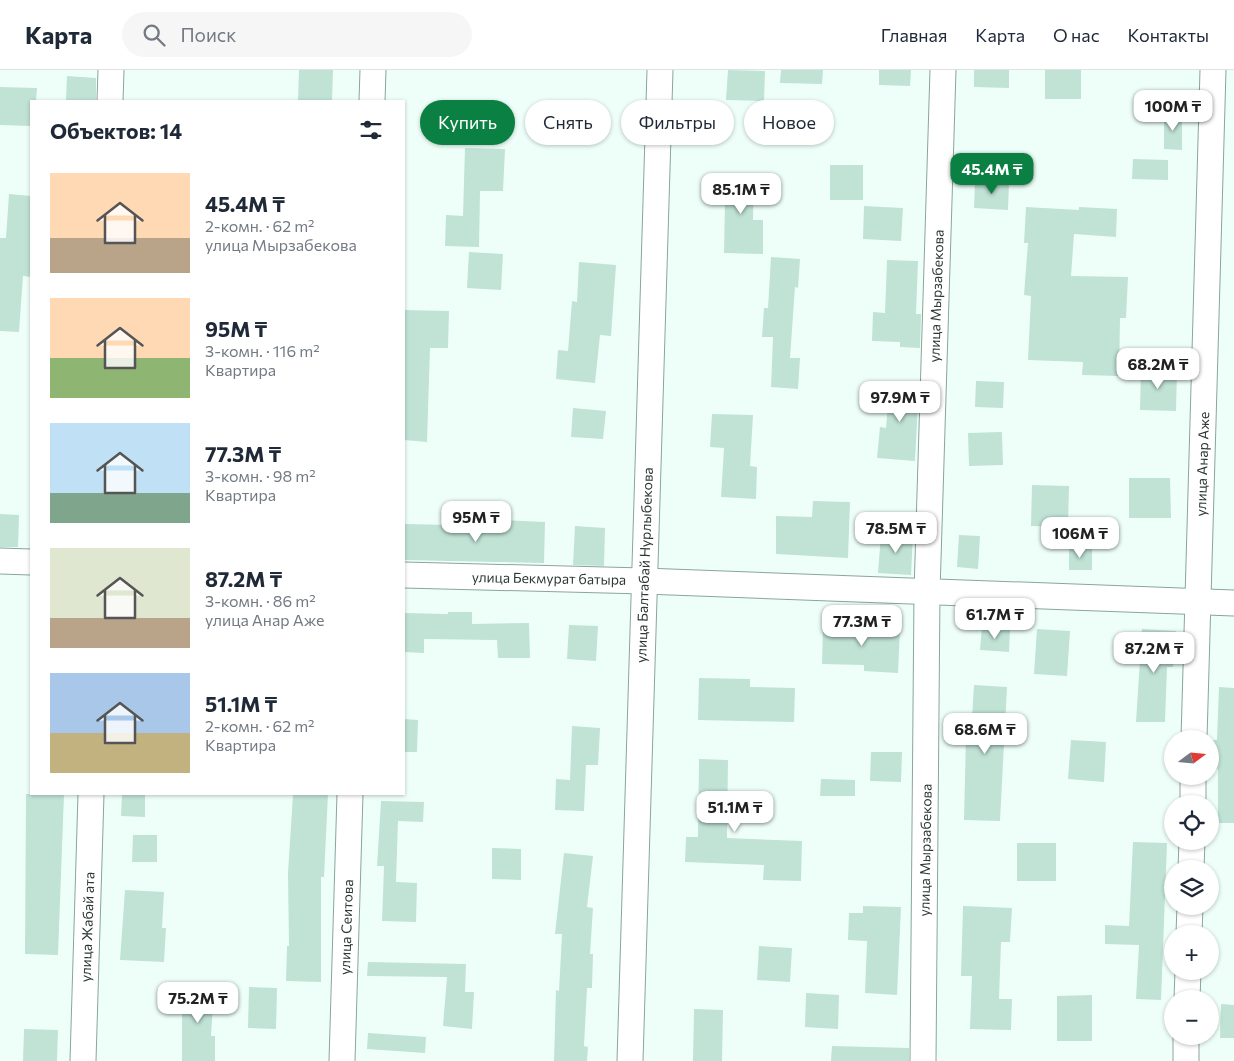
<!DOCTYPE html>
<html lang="ru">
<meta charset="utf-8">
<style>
body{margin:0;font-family:Commissioner,sans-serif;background:#f6f6f7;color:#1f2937;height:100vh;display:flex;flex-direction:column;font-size:19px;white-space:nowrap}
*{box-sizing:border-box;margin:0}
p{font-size:16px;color:#747a83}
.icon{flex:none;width:28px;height:28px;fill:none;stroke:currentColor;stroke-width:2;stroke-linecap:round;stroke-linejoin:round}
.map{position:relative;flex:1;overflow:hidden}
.side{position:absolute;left:30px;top:30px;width:375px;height:695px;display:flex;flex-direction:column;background:#fff;border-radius:0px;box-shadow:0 1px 4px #0004}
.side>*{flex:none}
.top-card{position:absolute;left:420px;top:30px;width:475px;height:45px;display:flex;gap:10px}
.needle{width:32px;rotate:74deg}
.buttons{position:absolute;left:1164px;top:660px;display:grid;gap:10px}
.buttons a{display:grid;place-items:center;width:55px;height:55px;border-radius:50%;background:#fff;box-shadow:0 1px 4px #0004;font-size:25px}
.price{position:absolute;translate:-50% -42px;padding:0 11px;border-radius:10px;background:#fff;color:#222;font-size:16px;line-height:32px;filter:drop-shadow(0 1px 2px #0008)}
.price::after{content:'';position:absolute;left:50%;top:30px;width:15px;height:11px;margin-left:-8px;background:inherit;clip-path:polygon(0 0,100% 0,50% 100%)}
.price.selected{background:#0b8043;color:#fff}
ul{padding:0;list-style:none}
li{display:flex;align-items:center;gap:15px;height:125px;padding:0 20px}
li span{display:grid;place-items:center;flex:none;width:140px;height:100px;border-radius:0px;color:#555}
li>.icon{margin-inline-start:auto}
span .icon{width:60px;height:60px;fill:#fffc;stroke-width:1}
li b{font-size:21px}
h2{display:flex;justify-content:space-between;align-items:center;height:60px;padding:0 20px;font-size:21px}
.chip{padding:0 18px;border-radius:22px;background:#fff;box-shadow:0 1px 4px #0004;font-size:18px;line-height:45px}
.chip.selected{background:#0b8043;color:#fff}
header{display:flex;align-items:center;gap:30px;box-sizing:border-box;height:70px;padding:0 25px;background:#fff;border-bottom:1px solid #e0e1e3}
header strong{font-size:24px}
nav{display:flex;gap:28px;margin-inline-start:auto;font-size:18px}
.search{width:350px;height:45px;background:#f6f6f7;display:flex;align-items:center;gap:12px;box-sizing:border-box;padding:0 18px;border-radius:28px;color:#747a83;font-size:19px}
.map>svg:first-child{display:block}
.building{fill:#c0e3d6}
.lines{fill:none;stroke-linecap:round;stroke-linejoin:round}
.minor-casing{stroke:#8aa59b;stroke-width:27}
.minor{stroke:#fff;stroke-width:25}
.labels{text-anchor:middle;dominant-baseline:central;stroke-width:4;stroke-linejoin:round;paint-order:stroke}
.street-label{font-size:14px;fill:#2d3834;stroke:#fff}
</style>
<header>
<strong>Карта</strong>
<div class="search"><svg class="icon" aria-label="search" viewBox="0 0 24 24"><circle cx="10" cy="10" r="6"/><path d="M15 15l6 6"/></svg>Поиск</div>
<nav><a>Главная</a><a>Карта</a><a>О нас</a><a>Контакты</a></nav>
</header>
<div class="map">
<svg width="1234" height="991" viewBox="0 0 1234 991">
<rect width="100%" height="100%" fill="#eefff9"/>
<g class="building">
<path d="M299,0H333L332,31H298Z"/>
<path d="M728,0L765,1L764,31L726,30Z"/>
<path d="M781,0H823L822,14L780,13Z"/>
<path d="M879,0H911L910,16L879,15Z"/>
<path d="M974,0H1009V18L974,17Z"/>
<rect x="1045" y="0" width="36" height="29"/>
<path d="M67,6L96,8V31H66Z"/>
<path d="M0,17L37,18L36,31H31V56L0,55Z"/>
<path d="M1164,45H1182V80L1164,79Z"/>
<path d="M465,78L505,79L503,121H480L479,177L445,176L446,145L463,146Z"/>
<path d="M1133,89L1168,90V110L1132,109Z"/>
<rect x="830" y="95" width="33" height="35"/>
<path d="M721,103H754L753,150H763V184L724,183L725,130L720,129Z"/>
<path d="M975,111L1009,112L1008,140L974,138Z"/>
<path d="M9,124L31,126V207L23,206L19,262L0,261V168H6Z"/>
<path d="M864,136L903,138L901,171L863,169Z"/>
<path d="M1026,137L1079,140V137L1117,139L1116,167L1074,164L1071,206L1128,207L1126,248H1120L1119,306L1082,305L1083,292L1028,290L1031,226L1024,225L1028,173H1024Z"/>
<path d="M469,182L503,184L501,220L467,218Z"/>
<path d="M771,187L800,189L798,218L795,217L790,288H800L798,319L771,317L773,267H762L764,238H768Z"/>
<path d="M887,190L918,191L916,244H921L920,278L900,277V272L872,271L873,242L885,243Z"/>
<path d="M579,192L616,195L611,266L600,265L595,313L556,309L558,280L568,281L572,231L577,232Z"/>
<path d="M404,240L449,241L448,278H430L427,372L404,370Z"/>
<path d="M1141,299L1177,300L1176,341L1140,340Z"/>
<path d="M890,311L919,313L915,391L877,388L880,357L886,358Z"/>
<path d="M976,311L1004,312L1003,338L975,337Z"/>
<path d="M573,338L606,341L603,369L571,367Z"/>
<path d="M712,344L753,345L750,396L757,397L756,429L721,427L724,378L710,377Z"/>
<path d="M1002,362L1003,395L969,396L968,363Z"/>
<path d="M1129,408H1170L1171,448H1129Z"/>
<path d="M1032,415L1069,416L1068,457L1031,456Z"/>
<path d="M813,431L850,432L848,488L776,484V446L812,447Z"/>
<path d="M0,444L19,445L18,477H0Z"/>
<path d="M500,450L545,452L544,493L404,490V454L499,456Z"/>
<path d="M575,456L605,458L604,496L573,495Z"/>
<path d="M881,464L913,465L911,505L878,503Z"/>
<path d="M959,465L980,466L978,499L957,497Z"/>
<rect x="1069" y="478" width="23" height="22"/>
<path d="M448,542H472V554L529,553L530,588H498L497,570L424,569V583L404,582V543L448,544Z"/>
<path d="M823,554L900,559L898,603L864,601V595L822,594Z"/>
<path d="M569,555L598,556L596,591L567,589Z"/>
<path d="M982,557L1010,559L1009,582L980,580Z"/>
<path d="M1037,559L1070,561L1067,606L1034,604Z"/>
<path d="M1142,559L1176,561L1173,597H1167L1165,652H1136Z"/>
<path d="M699,608L750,609V617L795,618L794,652L698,650Z"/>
<path d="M974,615L1007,617L1000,751L964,750L966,665H971Z"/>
<path d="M1219,617L1234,618V753H1218V699H1210V670H1217Z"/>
<path d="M404,649L418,650L417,682H404Z"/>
<path d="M572,656L600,658L598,695H586L584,741L555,740L556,709L570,710Z"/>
<path d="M1071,670L1106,672L1104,712L1068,709Z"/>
<path d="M871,682H902L901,712L870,711Z"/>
<path d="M699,689L728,690L727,768L802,771L801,811L763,810L764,795L685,792L686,767H698Z"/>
<path d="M821,709L855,710V726H820Z"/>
<path d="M26,724H64L58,885L25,884Z"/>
<path d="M122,724H145V747L121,746Z"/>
<path d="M293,724H328L324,807H321V912L286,911L287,876H289L288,803Z"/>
<path d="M381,731L424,732L423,752L398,751L396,812L417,813L416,852L382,851L384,796H377Z"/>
<path d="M133,765H157V792H132Z"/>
<path d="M1133,772L1167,773L1161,930L1136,929L1139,875L1105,874V855L1129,856Z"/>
<rect x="1017" y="773" width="39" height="38"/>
<path d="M492,778L521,779V810L492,809Z"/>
<path d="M564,783L593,786L587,837L593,838L590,884H593L592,918H587L584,976L588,977L587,991H554L556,920L559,921L562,864H555Z"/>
<path d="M125,820L164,822L162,858H166L164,892L120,890Z"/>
<path d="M863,836L901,837L897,925L865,923L867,871L848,870L849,843H863Z"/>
<path d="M963,836L1012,838L1010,872H1001L999,929H1012L1011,960L970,959L972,906H961Z"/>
<path d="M759,876L792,878L790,912L757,910Z"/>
<path d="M368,892L466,894L465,922H474L472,959L443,956L447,907L367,906Z"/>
<path d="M182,915L214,917L211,966H215V991H182Z"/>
<path d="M249,917L277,918L276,959L248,958Z"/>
<path d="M806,923L839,925L838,959L805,957Z"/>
<path d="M1092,925V971H1057V926Z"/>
<path d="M1221,934L1234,935V968H1220Z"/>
<path d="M694,939L723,940L722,991H693Z"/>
<path d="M24,959L58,960L57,991H23Z"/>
<path d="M368,963L426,967L425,983L367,979Z"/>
<path d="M832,976L909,978V991H831Z"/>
</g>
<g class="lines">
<g class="minor-casing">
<g id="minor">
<path d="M110,31L111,0"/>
<path d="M372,31L373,0"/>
<path d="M0,491L31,492"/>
<path d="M404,505L644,511L1234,533"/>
<path d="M1194,669L1213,0"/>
<path d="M1193,734V706"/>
<path d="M1191,799L1192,771"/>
<path d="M1189,864L1190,836"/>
<path d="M1187,929L1188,901"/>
<path d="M83,991L91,724"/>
<path d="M342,991L350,724"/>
<path d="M630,991L660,0"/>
<path d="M923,991L927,522L943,0"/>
<path d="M1186,991V966"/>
</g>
</g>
<use href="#minor" class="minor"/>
</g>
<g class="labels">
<g class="street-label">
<text transform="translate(936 226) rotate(-88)">улица Мырзабекова</text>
<text transform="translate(1202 394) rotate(-88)">улица Анар Аже</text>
<text transform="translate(644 495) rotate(-88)">улица Балтабай Нурлыбекова</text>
<text transform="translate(549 508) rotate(1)">улица Бекмурат батыра</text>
<text transform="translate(925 780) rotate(-89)">улица Мырзабекова</text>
<text transform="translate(87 857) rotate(-88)">улица Жабай ата</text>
<text transform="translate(346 857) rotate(-88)">улица Сеитова</text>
</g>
</g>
</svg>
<div class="buttons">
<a><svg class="needle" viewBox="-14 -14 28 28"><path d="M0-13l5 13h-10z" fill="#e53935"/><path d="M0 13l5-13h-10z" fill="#747a83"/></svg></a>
<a><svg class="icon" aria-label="locate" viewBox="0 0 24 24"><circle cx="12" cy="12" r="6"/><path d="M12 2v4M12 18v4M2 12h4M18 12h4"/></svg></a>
<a><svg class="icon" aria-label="layers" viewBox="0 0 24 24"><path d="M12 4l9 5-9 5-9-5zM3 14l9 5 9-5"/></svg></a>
<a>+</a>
<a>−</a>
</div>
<b class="price" style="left:1173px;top:62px">100M ₸</b>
<b class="price selected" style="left:992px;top:125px">45.4M ₸</b>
<b class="price" style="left:741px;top:145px">85.1M ₸</b>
<b class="price" style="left:1158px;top:320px">68.2M ₸</b>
<b class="price" style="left:900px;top:353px">97.9M ₸</b>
<b class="price" style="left:476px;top:473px">95M ₸</b>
<b class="price" style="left:896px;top:484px">78.5M ₸</b>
<b class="price" style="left:1080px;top:489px">106M ₸</b>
<b class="price" style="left:995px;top:570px">61.7M ₸</b>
<b class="price" style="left:862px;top:577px">77.3M ₸</b>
<b class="price" style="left:1154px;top:604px">87.2M ₸</b>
<b class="price" style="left:985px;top:685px">68.6M ₸</b>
<b class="price" style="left:735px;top:763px">51.1M ₸</b>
<b class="price" style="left:198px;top:954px">75.2M ₸</b>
<div class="top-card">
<a class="chip selected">Купить</a>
<a class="chip">Снять</a>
<a class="chip">Фильтры</a>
<a class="chip">Новое</a>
</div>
<section class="side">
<h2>Объектов: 14<svg class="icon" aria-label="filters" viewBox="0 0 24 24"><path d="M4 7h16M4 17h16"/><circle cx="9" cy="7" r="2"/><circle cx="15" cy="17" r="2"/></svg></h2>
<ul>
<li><span style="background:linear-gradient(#ffd9b3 65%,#b9a48a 0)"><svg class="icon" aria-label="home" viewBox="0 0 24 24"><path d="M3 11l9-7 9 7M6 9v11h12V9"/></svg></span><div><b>45.4M ₸</b><p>2-комн. · 62 m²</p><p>улица Мырзабекова</p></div></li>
<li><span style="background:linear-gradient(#ffd9b3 60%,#8fb573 0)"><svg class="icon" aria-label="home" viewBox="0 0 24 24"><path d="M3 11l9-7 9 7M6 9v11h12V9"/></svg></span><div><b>95M ₸</b><p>3-комн. · 116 m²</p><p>Квартира</p></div></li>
<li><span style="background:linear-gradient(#bfe0f5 70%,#7fa58c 0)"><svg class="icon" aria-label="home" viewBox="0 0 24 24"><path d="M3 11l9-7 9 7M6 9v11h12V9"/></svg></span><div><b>77.3M ₸</b><p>3-комн. · 98 m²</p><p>Квартира</p></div></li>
<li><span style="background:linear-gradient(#dfe7d0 70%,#b9a48a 0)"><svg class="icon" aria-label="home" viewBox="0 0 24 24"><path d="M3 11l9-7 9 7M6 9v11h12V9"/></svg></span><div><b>87.2M ₸</b><p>3-комн. · 86 m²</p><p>улица Анар Аже</p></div></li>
<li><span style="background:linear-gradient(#a9c7e8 60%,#c2b280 0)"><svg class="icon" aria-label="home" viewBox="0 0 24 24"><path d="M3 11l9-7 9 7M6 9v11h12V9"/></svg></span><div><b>51.1M ₸</b><p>2-комн. · 62 m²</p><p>Квартира</p></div></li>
</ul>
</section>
</div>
